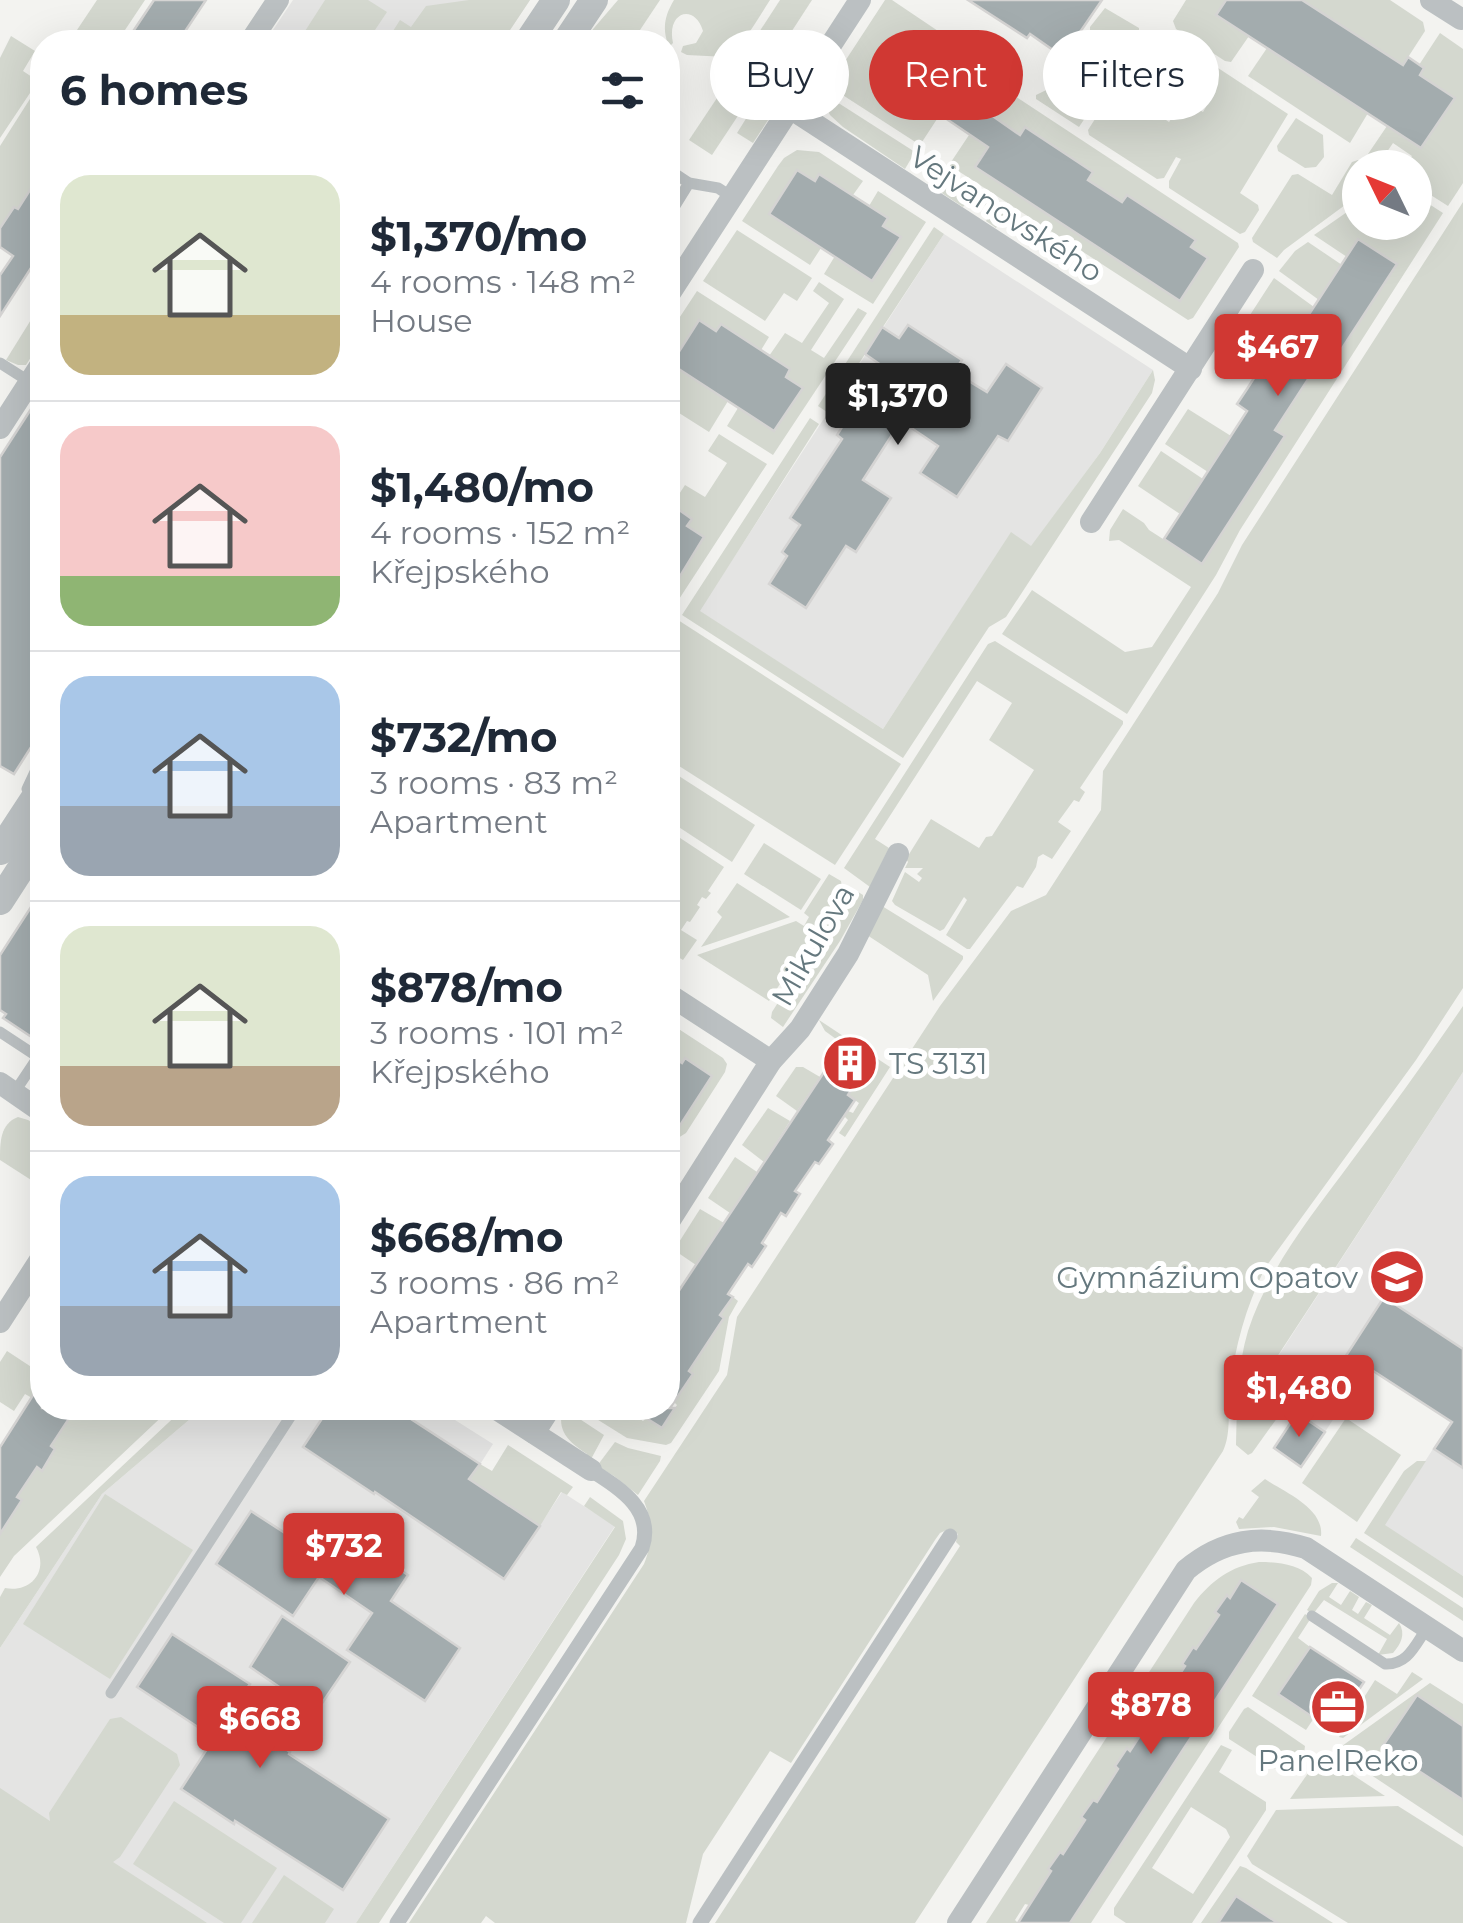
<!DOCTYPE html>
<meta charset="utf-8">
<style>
body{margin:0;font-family:Montserrat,sans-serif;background:#f2f2f3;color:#1f2937;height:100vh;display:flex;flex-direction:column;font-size:38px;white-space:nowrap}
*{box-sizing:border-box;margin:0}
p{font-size:32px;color:#747a83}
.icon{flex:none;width:55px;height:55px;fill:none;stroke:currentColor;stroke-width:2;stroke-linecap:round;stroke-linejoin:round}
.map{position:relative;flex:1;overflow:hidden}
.panel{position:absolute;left:30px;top:30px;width:650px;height:1390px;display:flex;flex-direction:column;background:#fff;border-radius:40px;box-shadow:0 10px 40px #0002}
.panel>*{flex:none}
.banner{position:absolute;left:710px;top:30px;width:602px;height:90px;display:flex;gap:20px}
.needle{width:65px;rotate:313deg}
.fabs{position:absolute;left:1342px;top:150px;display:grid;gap:20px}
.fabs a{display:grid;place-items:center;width:90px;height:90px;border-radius:50%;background:#fff;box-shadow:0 10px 40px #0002;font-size:50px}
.price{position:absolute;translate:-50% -85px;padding:0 22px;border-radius:10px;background:#d03833;color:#fff;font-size:32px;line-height:65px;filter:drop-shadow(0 2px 5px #0008)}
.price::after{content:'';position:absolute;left:50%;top:60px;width:30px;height:22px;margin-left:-15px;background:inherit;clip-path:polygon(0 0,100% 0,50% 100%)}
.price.selected{background:#222;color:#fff}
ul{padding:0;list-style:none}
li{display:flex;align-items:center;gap:30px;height:250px;padding:0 30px}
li+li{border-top:2px solid #e0e1e3}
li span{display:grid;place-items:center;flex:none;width:280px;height:200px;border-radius:30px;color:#555}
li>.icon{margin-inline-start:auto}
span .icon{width:120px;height:120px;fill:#fffc;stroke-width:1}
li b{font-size:42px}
h2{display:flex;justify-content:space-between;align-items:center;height:120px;padding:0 30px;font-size:42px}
.tag{padding:0 35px;border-radius:45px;background:#fff;box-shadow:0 10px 40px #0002;font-size:35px;line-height:90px}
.tag.selected{background:#d03833;color:#fff}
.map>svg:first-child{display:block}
.built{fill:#e4e4e3}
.green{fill:#d4d8cf;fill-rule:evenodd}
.building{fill:#a3acae;stroke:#d5d4d3;stroke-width:2.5}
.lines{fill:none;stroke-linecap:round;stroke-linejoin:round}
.service{stroke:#bbc0c2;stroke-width:11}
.pedestrian{stroke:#bbc0c2;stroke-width:15}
.minor{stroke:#bbc0c2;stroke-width:22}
.tertiary{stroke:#bbc0c2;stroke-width:28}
.labels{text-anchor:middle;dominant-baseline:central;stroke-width:10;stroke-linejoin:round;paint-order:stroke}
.street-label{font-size:30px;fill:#65787e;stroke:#fff}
.poi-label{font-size:30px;fill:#65787e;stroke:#fff;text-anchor:start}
</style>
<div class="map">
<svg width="1463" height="1923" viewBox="0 0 1463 1923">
<rect width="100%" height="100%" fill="#f3f3f0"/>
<g class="built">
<path d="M293,0H530L502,42H265Z"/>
<path d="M944,234L1153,370L1100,453L1031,547L1011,533L883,729L699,611Z"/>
<path d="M1463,1072V1576L1384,1525L1451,1421L1367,1367L1325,1432L1297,1413L1300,1407L1262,1381Z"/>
<path d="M203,1408H394L411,1419L419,1408H436L493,1444L470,1480L540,1525L562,1492L615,1526L356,1923H0V1648L102,1494Z"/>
</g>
<g class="green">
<path d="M97,0H145L117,42H69Z"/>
<path d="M325,0H368L387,12L367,42H298Z"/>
<path d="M469,0H530L502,42H413L415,39L404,31L397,42H386L400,20L411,27L426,6Z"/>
<path d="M618,0H660L632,42H582Z"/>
<path d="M674,0H770C757,20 745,43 727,57L687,55L681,52L683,46L696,43L703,31C695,3 666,11 673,43L670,46L668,44C662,28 665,15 674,0Z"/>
<path d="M780,0H812L764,74L759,76L742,66L741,60Z"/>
<path d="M885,0H892L941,33C936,47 942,58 957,59L970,52L975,56V61L920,145L838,92L833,85L836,75Z"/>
<path d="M1186,0H1226L1216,15L1249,36L1231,62L1225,61L1176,29L1173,21Z"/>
<path d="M1303,0H1390L1423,22L1425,31L1403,65Z"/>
<path d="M1105,8L1139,28V32L1117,43L1110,45L1090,32V27Z"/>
<path d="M1160,32L1171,37L1199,56V59L1176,94H1174L1148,77L1142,83L1107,60Z"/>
<path d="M1440,33L1463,49V183L1448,206L1415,185V168L1405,167L1412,156L1393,143L1380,162L1368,154L1387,126L1422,147L1454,98L1420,75L1424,68L1419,65Z"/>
<path d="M11,36L35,51L23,71L38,81L0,138V58Z"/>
<path d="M1267,48L1368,113L1350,143L1248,76Z"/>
<path d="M782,61L790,73L791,85L753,143L737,133Z"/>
<path d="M1209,62L1288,114L1240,193L1258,205L1259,210L1245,232L1240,234L1169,188V181L1181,159L1176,157L1164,178L1157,179L1089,135L1088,130L1118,83L1126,82L1149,98L1145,106L1169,122L1184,101L1203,112L1207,105L1191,95L1189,90L1205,64Z"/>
<path d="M1098,65L1110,72L1111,79L1079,127L1036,99V95Z"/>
<path d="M980,73L1238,243L1239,247L1193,318L1188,320L949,165L985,111L964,96ZM1003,124L1020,135L1025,128L1093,172L1088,180L1122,202L1127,195L1195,240L1191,247L1207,259L1180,301L975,167Z"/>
<path d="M731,77H736L751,87L753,93L712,155L689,140Z"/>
<path d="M42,80V170L0,236V146Z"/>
<path d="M829,101L840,104L915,152L905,169L843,127L830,115L826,107L827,102Z"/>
<path d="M1296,118L1323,135L1324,157L1316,167L1305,168L1278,151L1277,146Z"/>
<path d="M797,150L819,152L863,181L853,195L820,174L815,181L797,170L769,213L821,248L810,265L742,221L778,166L784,158Z"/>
<path d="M1358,160L1373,167L1360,168V194L1284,250L1277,258L1253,242L1252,238L1292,175L1298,174L1332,195L1352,162Z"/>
<path d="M944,171L1003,209L1005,214L996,228L986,221L992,210L970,197L963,207L934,188Z"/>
<path d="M878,191L926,222L873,304L824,274L835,256L873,280L900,237L883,226L888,218L869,206Z"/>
<path d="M1415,195L1443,213L1240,530L1216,575L1127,714L1002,634L1032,590L1125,652L1152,647L1191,587L1119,540L1109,541L1110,530L1123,509L1144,523L1149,530L1202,564L1285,437L1275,430L1331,344L1342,350L1353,333L1349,330L1358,324L1397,264L1359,239L1347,257L1314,235L1360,203V222H1415Z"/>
<path d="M1463,202V988L1416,1060L1265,1268C1246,1307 1235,1345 1230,1389C1227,1409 1232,1432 1223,1451L915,1923H715L960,1546L956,1542L958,1534L949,1529L940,1533L935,1540L791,1763L770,1751L703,1854L686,1923H495L486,1916L481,1923H409L644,1564C653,1541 653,1525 644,1501L727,1375L737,1317L940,1006L1011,911L1046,895L1101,810L1103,771L1218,593L1242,545Z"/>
<path d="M934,227L944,234L827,412L818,406Z"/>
<path d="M737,230L812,278L797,301L784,293L765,321L703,281Z"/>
<path d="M1308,242L1342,265L1319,300L1279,271L1295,251Z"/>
<path d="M1274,278L1314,307L1302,325L1292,319L1281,337L1250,315Z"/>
<path d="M819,282L844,299L811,350L824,358L858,308L867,313L773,455L727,426L738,408L775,431L802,388L785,377L790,369L769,356L785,333L802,343L829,303L813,291Z"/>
<path d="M697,291L769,337L761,350L722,325L728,401L709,432L668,406V335Z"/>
<path d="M42,302V340L26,365H18L6,360Z"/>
<path d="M1245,322L1276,344L1253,379L1222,358Z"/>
<path d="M1153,370L1155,380L1152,393L1006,617L989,627L903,758L682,615L810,418L819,424L700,611L883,729L1011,532L1031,546L1100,453Z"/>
<path d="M1188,409L1231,436L1208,472L1165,444Z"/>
<path d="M719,434L767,464L670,613L668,611V576L677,581L704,538L687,526L692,518L672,505L685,485L705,497L727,463L708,451Z"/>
<path d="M1161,451L1203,479L1180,514L1138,486Z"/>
<path d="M678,620L901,764L835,865L668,759V635Z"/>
<path d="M995,641L1123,721V724L1080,788L1085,792L1079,802L1074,800L1058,822L1071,831L1052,859L1043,854L1038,857L1036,867L1023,888L1017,886L970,949H967L946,935L967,900L964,897L944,929L940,931L895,905L892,901L905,872L919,882L922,878L917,874L923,868H905L908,862L906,859L931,819L979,848L986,837L992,836L1034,770L989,740L1012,703L977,681L875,839L889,848L870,887L844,868L988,644Z"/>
<path d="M668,769L755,825L732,862L668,820Z"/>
<path d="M668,830L724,867L708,891L711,893L706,899L702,897L697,905L700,907L690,922L687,921L681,930L697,940L683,960L668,951Z"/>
<path d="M764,843L821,879L801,910L744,874Z"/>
<path d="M829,874L841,881L842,888L769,1001L697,955L796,921L804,926L809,917L804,913Z"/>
<path d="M737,883L790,917L701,947L722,917L717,912Z"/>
<path d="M855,890L863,895V900L840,941L783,1027L771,1018L772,1012L844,899Z"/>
<path d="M882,906L963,956V959L933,1001L928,975L867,935Z"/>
<path d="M1463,1006V1072L1262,1380L1290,1400L1252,1453L1248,1455L1236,1445C1237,1408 1237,1367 1248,1331C1269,1267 1312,1215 1351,1162C1390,1110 1427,1059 1463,1006Z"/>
<path d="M819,1020L890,1067L845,1137L839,1133L848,1120L844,1116L848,1111L853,1113L859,1103L838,1088L858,1080L869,1063L825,1031Z"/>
<path d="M668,1022L723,1058L727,1064L725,1072L686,1133L678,1138L668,1139V1120L679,1127L712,1076L686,1059L682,1063L668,1054Z"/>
<path d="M796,1067H803L820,1077L797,1111L776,1096Z"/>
<path d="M768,1108L790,1121L764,1162L742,1145Z"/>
<path d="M18,1117L28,1120L42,1129V1187L0,1160C0,1142 0,1124 18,1117Z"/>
<path d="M735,1157L757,1172L730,1213L708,1198Z"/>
<path d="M700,1209L724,1223L696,1265L674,1250Z"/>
<path d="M733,1297L738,1301L729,1317L719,1371L671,1443L666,1445L627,1438L579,1408H618L631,1418L633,1414L643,1421L646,1418L662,1428L677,1405L674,1402L692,1374L689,1371L724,1318L721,1315Z"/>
<path d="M7,1351L42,1374V1382L32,1398L25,1394L14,1411L0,1402V1362Z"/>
<path d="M82,1408H171L14,1556L0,1577V1524L8,1522L22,1501L17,1497L37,1467L42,1470L55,1450L51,1446L70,1416L75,1419Z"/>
<path d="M184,1408H203L102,1494L0,1648V1597L5,1588C31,1593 49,1571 36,1547Z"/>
<path d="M563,1408L604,1435L590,1461L585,1458L587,1454C569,1442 556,1431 563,1408Z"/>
<path d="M1346,1418L1401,1455L1357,1522L1302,1483Z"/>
<path d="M615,1442L628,1448L661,1456L660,1461L638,1495L614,1476L597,1466Z"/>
<path d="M508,1445L573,1487L567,1495L561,1492L540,1526L469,1479L480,1464L492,1471Z"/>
<path d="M1417,1461H1426L1385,1525L1463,1576V1598L1364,1533L1404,1471Z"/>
<path d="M1265,1479C1286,1493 1324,1508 1321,1536L1274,1527L1239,1529L1236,1522L1239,1517L1243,1519L1259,1497L1251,1491Z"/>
<path d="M105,1494L193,1550L110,1679L23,1624Z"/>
<path d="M590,1497L623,1521L626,1539L619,1555L379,1923H356L615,1527L584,1506Z"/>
<path d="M1356,1538L1463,1608V1621L1350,1547Z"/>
<path d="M1259,1562C1278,1562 1299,1564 1312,1578L1311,1585L1091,1923H1070L1278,1605L1241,1581L1230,1598L1226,1596L1216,1612L1219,1615L1196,1649L1193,1647L1182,1663L1185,1666L1164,1699L1160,1697L1149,1714L1152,1717L1130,1751L1115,1766L1118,1769L1063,1854L1060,1853L1048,1868L1051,1871L1029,1905L1025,1904L1015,1920L1018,1923H986L1194,1603C1211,1581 1231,1566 1259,1562Z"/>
<path d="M1332,1583H1338L1329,1597L1341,1605L1350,1591L1359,1597L1352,1610L1358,1614L1366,1602L1372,1605L1364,1618L1390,1635L1399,1623C1406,1634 1401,1644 1393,1653L1378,1655L1387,1639L1324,1600L1313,1614L1307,1610L1319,1591Z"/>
<path d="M1305,1614L1311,1618L1298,1638L1310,1647L1279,1694L1314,1718L1306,1730L1252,1696Z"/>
<path d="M1412,1672L1423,1679L1343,1738L1339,1737L1375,1680L1397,1694Z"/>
<path d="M1430,1683L1463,1704V1726L1416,1696L1383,1747L1463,1800V1836L1335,1751Z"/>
<path d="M1248,1707L1305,1746L1304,1754L1291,1773H1282L1229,1739V1732L1244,1709Z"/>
<path d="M121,1717L177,1754L180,1765L120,1857L113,1862L207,1923H0V1788L50,1821L49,1813L110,1719Z"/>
<path d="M1221,1745L1232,1750L1219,1772L1266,1802V1810L1192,1923H1126L1114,1915V1908ZM1191,1807L1226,1829L1230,1837L1193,1894L1152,1868Z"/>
<path d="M1320,1756L1327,1758L1385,1796L1290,1799Z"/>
<path d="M174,1801L277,1868L241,1923H224L133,1864Z"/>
<path d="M1398,1806L1463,1847V1923H1348L1252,1864L1247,1856L1276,1810Z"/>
<path d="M1240,1866L1246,1868L1333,1923H1278L1236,1896L1218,1923H1201Z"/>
<path d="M284,1875L334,1909L325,1923H252Z"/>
</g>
<g class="building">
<path d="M154,0H206L178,42H126Z"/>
<path d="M968,0H1102L1063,57L1030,34L1027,38Z"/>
<path d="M1226,0H1302L1403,65L1408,57L1424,68L1420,75L1455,98L1421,148L1216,15Z"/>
<path d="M964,96L1020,135L1025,127L1093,172L1088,180L1122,202L1127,195L1196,240L1191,247L1208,258L1180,301L975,167L988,147L948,120Z"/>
<path d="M797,170L815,181L819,174L888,218L883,226L901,237L872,281L769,214Z"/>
<path d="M42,171V251L0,316V275L13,256L0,247V228L14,207L18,209Z"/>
<path d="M1358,239L1397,264L1341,350L1331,344L1275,430L1285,436L1202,564L1164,539L1247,411L1237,404L1247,389L1292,319L1302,325Z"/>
<path d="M699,320L716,331L721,324L790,369L786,377L803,388L774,431L671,364Z"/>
<path d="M908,325L962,360L954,372L987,392L1006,364L1042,388L1008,441L998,436L957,497L920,473L938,446L901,421L863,480L891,498L856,552L846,546L806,608L769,584L787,556L782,552L800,525L790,518L842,439L837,435L881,365L865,354L882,327L899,338Z"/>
<path d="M42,392V730L14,774L0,766V457Z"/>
<path d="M668,502L692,519L687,526L704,537L668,596Z"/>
<path d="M42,890V1044L3,1018L6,1014L0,1010V955Z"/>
<path d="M842,1045L869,1063L848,1095L855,1100L828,1140L833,1144L819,1164L815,1162L795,1191L800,1194L786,1216L781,1213L762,1243L766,1246L752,1267L748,1264L728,1294L733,1297L720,1315L724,1318L689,1371L693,1374L670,1408H675L662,1428L630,1408H668V1307Z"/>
<path d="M668,1054L682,1063L685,1058L712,1076L679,1127L668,1120Z"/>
<path d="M1384,1297L1463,1349V1468L1434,1449L1452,1422L1367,1367L1358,1380L1338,1368Z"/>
<path d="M42,1381V1408H76L51,1446L55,1449L42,1471L37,1467L17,1497L22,1500L0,1534V1447Z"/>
<path d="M329,1408H394L480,1464L469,1479L540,1526L504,1579L375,1492L374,1494L303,1447Z"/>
<path d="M1297,1413L1325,1432L1301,1467L1274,1448Z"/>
<path d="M251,1511L322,1557L340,1529L408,1575L391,1601L460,1648L425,1701L347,1650L372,1613L319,1577L293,1616L216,1564Z"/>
<path d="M1241,1580L1278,1604L1070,1923H1018L1051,1871L1048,1869L1060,1852L1063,1854L1085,1820L1081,1817L1093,1800L1097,1802L1118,1769L1115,1766L1127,1748L1130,1751L1152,1717L1149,1715L1160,1697L1164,1699L1185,1666L1182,1664L1193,1647L1196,1649L1219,1615L1215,1612L1227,1595L1230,1598Z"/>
<path d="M282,1616L350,1662L316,1712L250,1667Z"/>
<path d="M172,1634L250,1684L231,1712L290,1752L289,1754L389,1819L343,1890L235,1821L234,1824L181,1789L207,1749L200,1744L207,1733L137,1687Z"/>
<path d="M1310,1647L1364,1682L1332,1730L1278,1694Z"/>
<path d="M1417,1695L1463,1726V1800L1382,1747Z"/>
<path d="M1236,1896L1278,1923H1218Z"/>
</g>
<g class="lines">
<g class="service">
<path d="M668,169L689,183L718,188L732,197"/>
<path d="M668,217L689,183"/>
<path d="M0,363L30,382"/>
<path d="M27,789L42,757"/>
<path d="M0,1032L38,1057L14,1093"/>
<path d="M1312,1616L1385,1664C1408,1665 1415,1645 1427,1628"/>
<path d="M111,1693L296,1408"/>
</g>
<g class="pedestrian">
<path d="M397,1923L642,1548C655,1509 619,1488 591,1470"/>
<path d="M700,1923L950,1536"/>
</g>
<g class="minor">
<path d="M1431,0L1461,19"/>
<path d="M250,42L278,0"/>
<path d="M790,108L1191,369"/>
<path d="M668,296L860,0"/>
<path d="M0,428L42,363"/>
<path d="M1091,522L1253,270"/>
<path d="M668,994L771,1061"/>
<path d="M0,1083L42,1112"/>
<path d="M668,1223L771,1061L800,1029L848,954L898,854"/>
<path d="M0,1322L42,1257"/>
<path d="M495,1408L591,1470"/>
<path d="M534,1433L550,1408"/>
<path d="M958,1923L1186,1570C1223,1539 1261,1534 1306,1548L1463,1651"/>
</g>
<g class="tertiary">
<path d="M528,42L556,0"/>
<path d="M566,42L594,0"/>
<path d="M0,851L42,787"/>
<path d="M0,901L42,836"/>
</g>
</g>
<defs>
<g id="building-disc" transform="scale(2.875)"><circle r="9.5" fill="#d03833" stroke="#fff"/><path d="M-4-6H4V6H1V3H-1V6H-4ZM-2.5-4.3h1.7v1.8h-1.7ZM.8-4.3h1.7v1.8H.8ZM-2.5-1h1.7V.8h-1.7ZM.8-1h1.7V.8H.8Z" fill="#fff"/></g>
<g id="school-disc" transform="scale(2.875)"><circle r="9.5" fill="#d03833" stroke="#fff"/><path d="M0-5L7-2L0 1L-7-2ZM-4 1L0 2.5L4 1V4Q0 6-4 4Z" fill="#fff"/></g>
<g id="office-disc" transform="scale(2.875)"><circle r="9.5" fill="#d03833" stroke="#fff"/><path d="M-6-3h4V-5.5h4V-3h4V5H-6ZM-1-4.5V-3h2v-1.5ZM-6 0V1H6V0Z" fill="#fff"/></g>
</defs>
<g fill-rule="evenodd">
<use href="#building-disc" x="850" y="1063"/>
<use href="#school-disc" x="1397" y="1277"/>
<use href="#office-disc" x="1338" y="1707"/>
</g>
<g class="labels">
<g class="street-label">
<text transform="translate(1006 214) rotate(33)">Vejvanovského</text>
<text transform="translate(813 945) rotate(-60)">Mikulova</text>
</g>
<g class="poi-label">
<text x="889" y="1063">TS 3131</text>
<text x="1358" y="1277" text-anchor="end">Gymnázium Opatov</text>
<text x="1338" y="1760" text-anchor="middle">PanelReko</text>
</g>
</g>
</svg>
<div class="fabs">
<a><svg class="needle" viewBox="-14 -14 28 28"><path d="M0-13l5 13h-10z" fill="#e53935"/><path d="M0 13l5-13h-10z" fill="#747a83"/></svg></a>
</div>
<b class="price" style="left:1278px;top:399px">$467</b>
<b class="price selected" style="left:898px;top:448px">$1,370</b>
<b class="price" style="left:1299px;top:1440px">$1,480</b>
<b class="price" style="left:344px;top:1598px">$732</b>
<b class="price" style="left:1151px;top:1757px">$878</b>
<b class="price" style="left:260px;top:1771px">$668</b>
<div class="banner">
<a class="tag">Buy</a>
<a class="tag selected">Rent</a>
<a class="tag">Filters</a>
</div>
<section class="panel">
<h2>6 homes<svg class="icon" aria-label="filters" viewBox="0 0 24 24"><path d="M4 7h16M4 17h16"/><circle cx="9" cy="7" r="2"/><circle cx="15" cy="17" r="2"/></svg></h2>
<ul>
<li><span style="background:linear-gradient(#dfe7d0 70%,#c2b280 0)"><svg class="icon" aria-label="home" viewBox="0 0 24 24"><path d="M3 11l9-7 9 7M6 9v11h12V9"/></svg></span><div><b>$1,370/mo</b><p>4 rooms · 148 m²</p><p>House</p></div></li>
<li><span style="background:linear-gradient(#f6c9c9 75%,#8fb573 0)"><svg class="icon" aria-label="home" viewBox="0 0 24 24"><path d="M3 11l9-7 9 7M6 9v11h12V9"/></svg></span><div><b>$1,480/mo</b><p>4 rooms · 152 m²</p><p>Křejpského</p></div></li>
<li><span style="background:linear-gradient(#a9c7e8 65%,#9aa5b1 0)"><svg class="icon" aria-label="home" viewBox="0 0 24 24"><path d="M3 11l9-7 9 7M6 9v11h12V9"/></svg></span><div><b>$732/mo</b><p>3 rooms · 83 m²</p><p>Apartment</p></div></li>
<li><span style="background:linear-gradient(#dfe7d0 70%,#b9a48a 0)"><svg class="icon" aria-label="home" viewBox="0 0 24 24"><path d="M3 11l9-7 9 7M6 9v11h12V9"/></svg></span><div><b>$878/mo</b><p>3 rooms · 101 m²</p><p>Křejpského</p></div></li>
<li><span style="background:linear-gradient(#a9c7e8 65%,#9aa5b1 0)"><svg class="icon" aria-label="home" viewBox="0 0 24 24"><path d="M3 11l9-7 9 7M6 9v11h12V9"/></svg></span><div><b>$668/mo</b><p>3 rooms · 86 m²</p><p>Apartment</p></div></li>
</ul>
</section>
</div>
